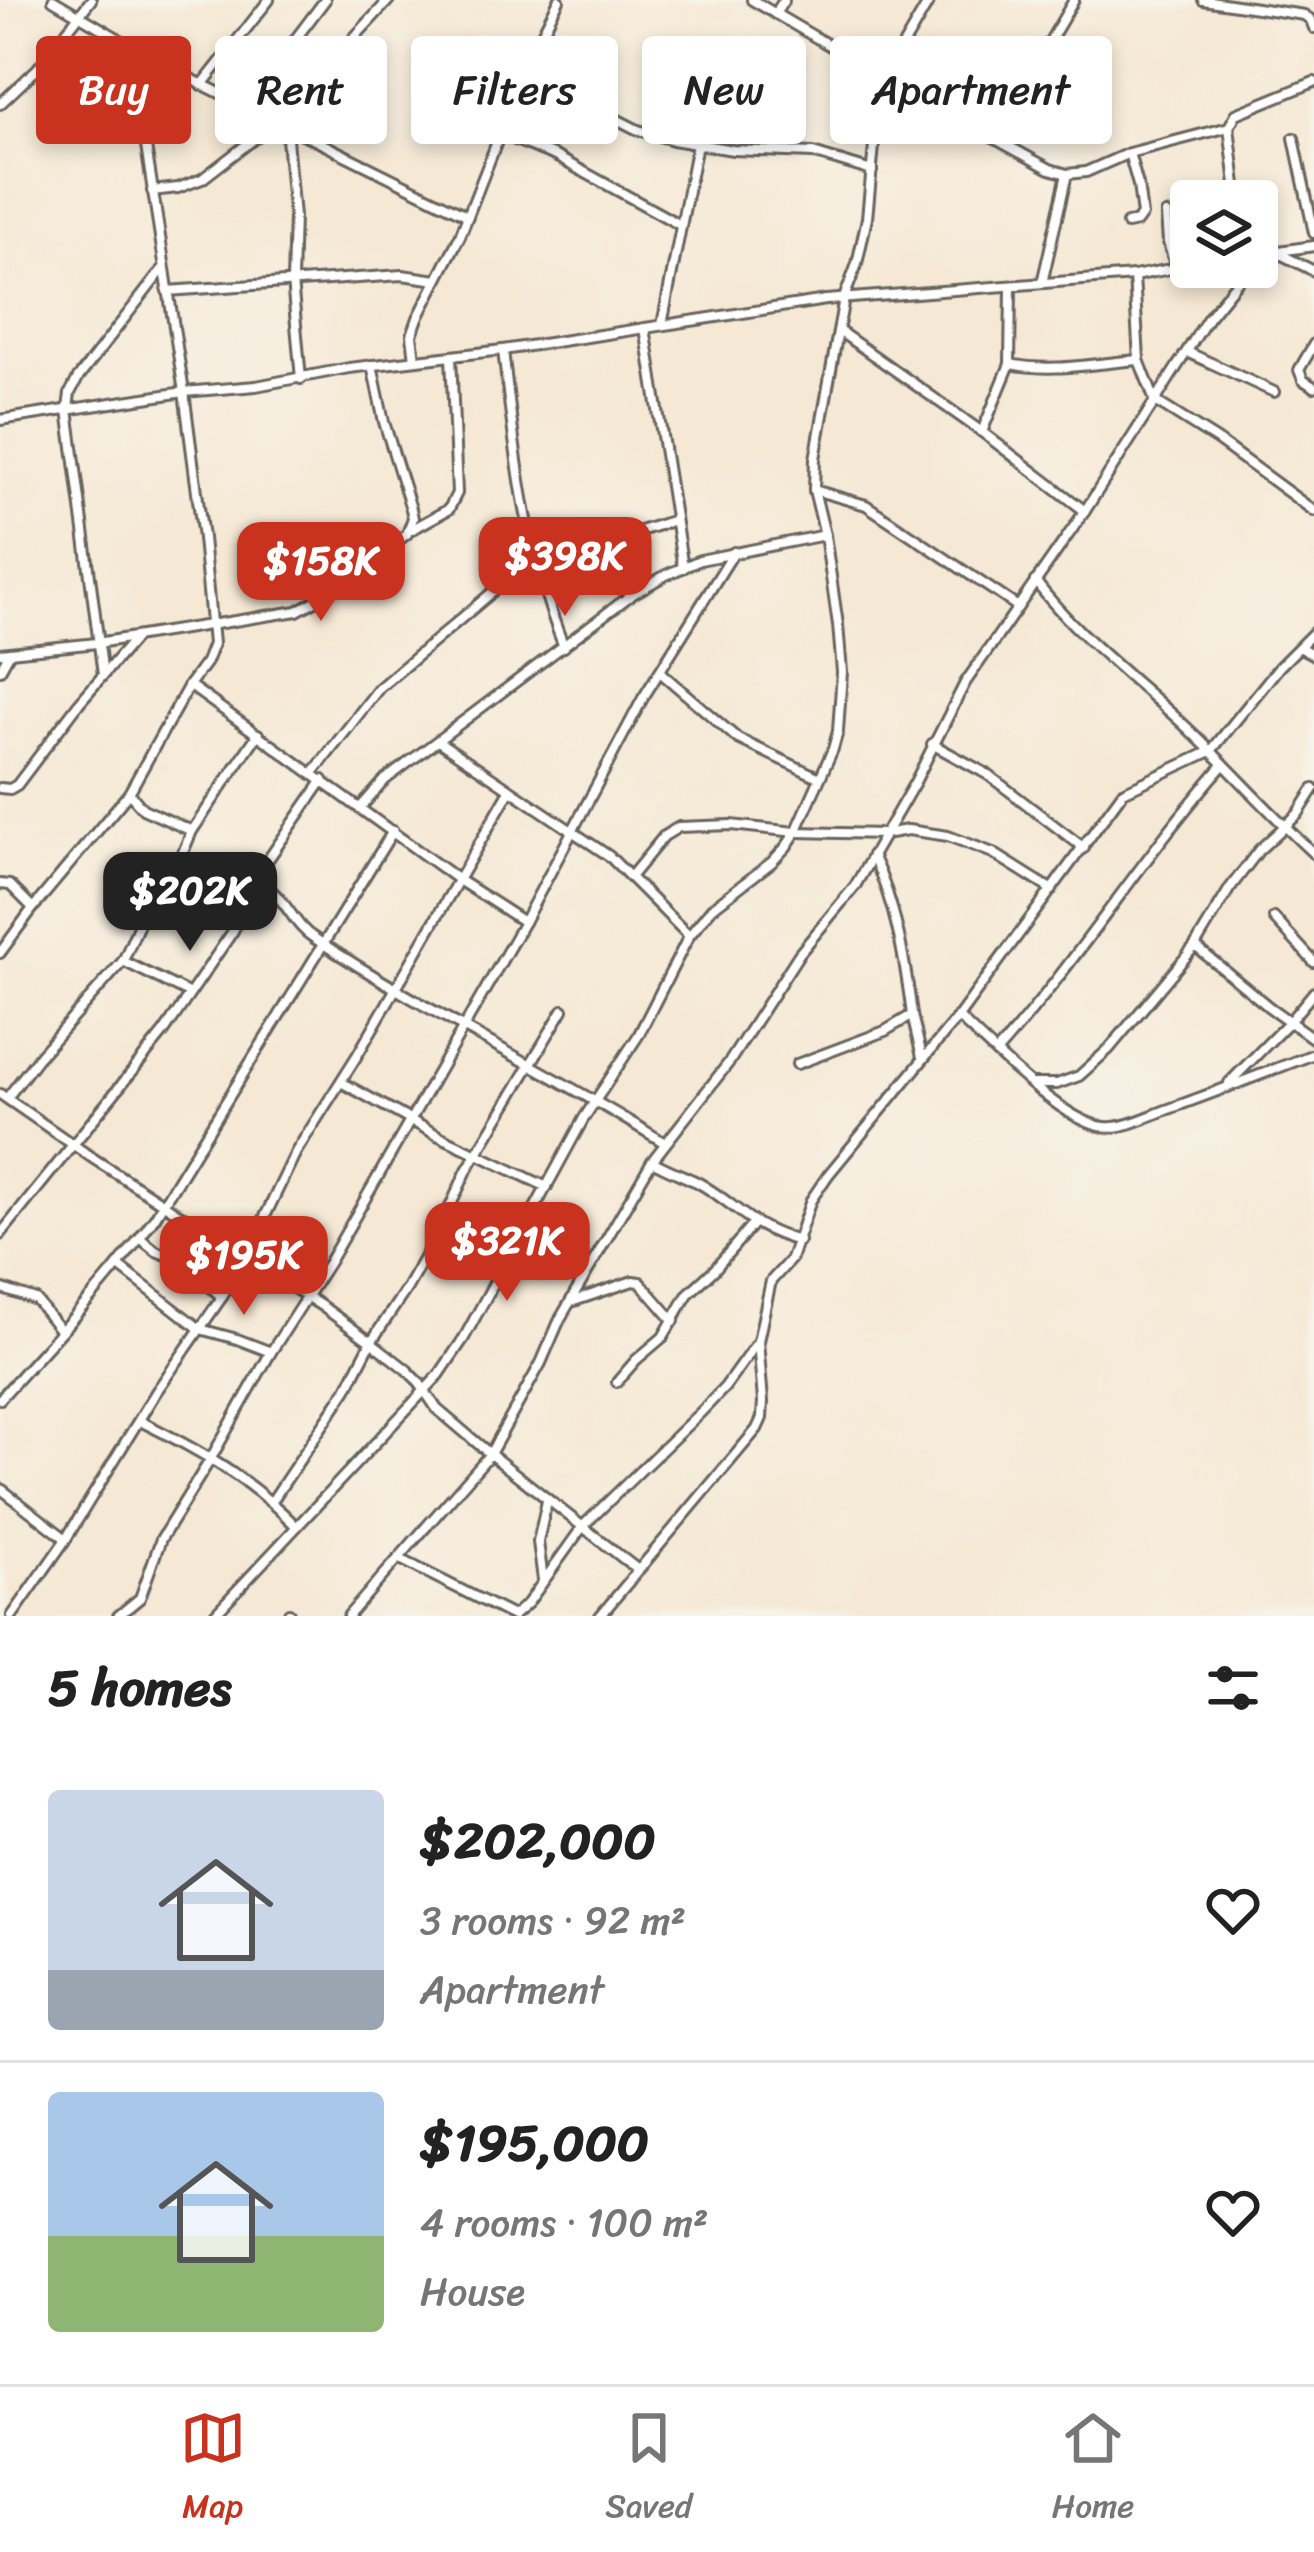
<!DOCTYPE html>
<meta charset="utf-8">
<style>
body{margin:0;font-family:Sriracha,sans-serif;background:#f2f2f2;color:#222;height:100vh;display:flex;flex-direction:column;font-size:45px;white-space:nowrap}
*{box-sizing:border-box;margin:0}
p{font-size:39px;color:#767676}
.icon{flex:none;width:66px;height:66px;fill:none;stroke:currentColor;stroke-width:2;stroke-linecap:round;stroke-linejoin:round}
.map{position:relative;height:1616px;overflow:hidden}
.panel{display:flex;flex-direction:column;background:#fff;flex:1}
.panel>*{flex:none}
.top-card{position:absolute;left:36px;top:36px;width:1242px;height:108px;display:flex;gap:24px}
.fabs{position:absolute;left:1170px;top:180px;display:grid;gap:24px}
.fabs a{display:grid;place-items:center;width:108px;height:108px;border-radius:12px;background:#fff;box-shadow:0 6px 18px #0003;font-size:60px}
.price{position:absolute;translate:-50% -102px;padding:0 27px;border-radius:24px;background:#c8321e;color:#fff;font-size:39px;line-height:78px;filter:drop-shadow(0 3px 6px #0008)}
.price::after{content:'';position:absolute;left:50%;top:72px;width:36px;height:27px;margin-left:-18px;background:inherit;clip-path:polygon(0 0,100% 0,50% 100%)}
.price.selected{background:#222;color:#fff}
ul{padding:0;list-style:none}
li{display:flex;align-items:center;gap:36px;height:300px;padding:0 48px}
li+li{border-top:3px solid #e0e0e0}
li span{display:grid;place-items:center;flex:none;width:336px;height:240px;border-radius:12px;color:#555}
li>.icon{margin-inline-start:auto}
span .icon{width:144px;height:144px;fill:#fffc;stroke-width:1}
li b{font-size:51px}
h2{display:flex;justify-content:space-between;align-items:center;height:144px;padding:0 48px;font-size:51px}
.chip{padding:0 42px;border-radius:12px;background:#fff;box-shadow:0 6px 18px #0003;font-size:42px;line-height:108px}
.chip.selected{background:#c8321e;color:#fff}
.tab-bar{display:flex;justify-content:space-around;align-items:center;height:168px;border-top:3px solid #e0e0e0;background:#fff;font-size:33px;color:#767676}
.tab-bar a{display:grid;justify-items:center;gap:6px}
.tab-bar .selected{color:#c8321e}
.map>svg:first-child{display:block}
.lines{fill:none;stroke-linecap:round;stroke-linejoin:round}
.minor-casing{stroke:#68635c;stroke-width:14}
.minor{stroke:#fff;stroke-width:8}
</style>
<div class="map">
<svg width="1314" height="1616" viewBox="0 0 1314 1616">
<rect width="100%" height="100%" fill="#f7f3e8"/>
<filter id="ink" filterUnits="userSpaceOnUse"><feTurbulence type="fractalNoise" baseFrequency=".00833" numOctaves="2"/><feDisplacementMap in="SourceGraphic" scale="24" xChannelSelector="R" yChannelSelector="G"/><feConvolveMatrix kernelMatrix="1 2 1 2 8 2 1 2 1" color-interpolation-filters="sRGB"/></filter>
<filter id="wash" filterUnits="userSpaceOnUse"><feTurbulence type="fractalNoise" baseFrequency=".004" numOctaves="4" result="noise"/><feDisplacementMap in="SourceGraphic" scale="48" xChannelSelector="R" yChannelSelector="G"/><feGaussianBlur stdDeviation="2.7" result="paint"/><feColorMatrix in="noise" values="0 0 0 0 0 0 0 0 0 0 0 0 0 0 0 0 0 1.4 0 .05"/><feComposite in="paint" operator="in"/></filter>
<g filter="url(#wash)">
<rect width="100%" height="100%" fill="#f5e8d4"/>
</g>
<g filter="url(#ink)">
<g class="lines">
<g class="minor-casing">
<g id="minor">
<path d="M53,0L165,66L468,216"/>
<path d="M752,0L888,80L1050,169L1067,174L1086,172L1129,153L1229,127L1236,114L1314,82"/>
<path d="M1203,0L1304,15L1311,20L1314,28"/>
<path d="M775,14L784,0"/>
<path d="M526,67L585,103L638,130L673,140L733,150L813,153L872,171"/>
<path d="M202,85L269,0"/>
<path d="M0,104L37,69L91,0"/>
<path d="M244,107L325,0"/>
<path d="M286,127L294,217L292,281L301,379"/>
<path d="M1229,127L1238,201"/>
<path d="M500,134L555,156L680,225"/>
<path d="M993,138L1074,0"/>
<path d="M1294,138L1314,233"/>
<path d="M152,191L178,188L202,179L276,122L389,0"/>
<path d="M1166,214L1168,242L1176,268"/>
<path d="M1127,224L1137,222L1142,215L1138,185L1129,153"/>
<path d="M1278,253L1314,271"/>
<path d="M1257,254L1314,246"/>
<path d="M1134,276L1139,360"/>
<path d="M1042,283L1067,174"/>
<path d="M167,291L402,275L437,280"/>
<path d="M662,325L697,144"/>
<path d="M645,328L683,568"/>
<path d="M839,331L982,432L1085,511"/>
<path d="M1314,344L1299,370L1303,380L1314,387"/>
<path d="M503,350C515,453 525,550 564,647"/>
<path d="M1187,352L1274,392"/>
<path d="M415,360L412,335L418,318L460,236L531,55L559,0"/>
<path d="M1010,364C1052,373 1096,363 1139,360L1155,401L1217,440L1314,511"/>
<path d="M0,420L184,392L256,386L349,368L503,350L826,300L1134,276L1191,265"/>
<path d="M982,432L1010,364L1011,287"/>
<path d="M814,490L866,505L1018,607"/>
<path d="M411,530L449,509L457,493L451,356"/>
<path d="M575,551L631,595"/>
<path d="M1035,581C1077,636 1132,677 1182,723C1227,765 1268,812 1314,854"/>
<path d="M1301,648L1314,655"/>
<path d="M0,653L97,643L297,611L326,595L407,534L413,518L411,509L384,422L372,365"/>
<path d="M0,670L10,652"/>
<path d="M660,672L738,739L820,778"/>
<path d="M103,675L68,409L70,393L78,378L162,270"/>
<path d="M189,685L460,881L524,922"/>
<path d="M438,741L609,856L689,936"/>
<path d="M932,744L987,774L1084,848"/>
<path d="M313,773L379,688L508,579L535,564L675,520"/>
<path d="M0,788L10,789L17,785L79,703L136,637"/>
<path d="M129,793L143,809L192,831"/>
<path d="M361,807L385,780L631,595L666,575L700,560L825,535"/>
<path d="M872,855C896,904 905,961 912,1015"/>
<path d="M176,863L246,907"/>
<path d="M631,876L664,836L679,827L731,825L796,832L884,834L908,830L948,836L993,853L1052,890"/>
<path d="M256,880C264,885 272,890 278,897C291,911 297,927 314,938C427,1013 550,1071 665,1143"/>
<path d="M0,884L10,885L33,908"/>
<path d="M1274,918L1314,962"/>
<path d="M1195,946L1269,1007L1314,1039"/>
<path d="M0,953L33,908L129,793L189,685L206,662L213,644L203,538L184,392L137,88L135,49"/>
<path d="M123,961L188,993"/>
<path d="M958,1017C988,1045 1065,1124 1105,1127C1123,1129 1149,1116 1166,1110C1216,1092 1265,1073 1314,1054"/>
<path d="M996,1053C1078,961 1142,857 1223,765"/>
<path d="M797,1064L885,1031L912,1015L922,1057"/>
<path d="M341,1082L439,1136L547,1187"/>
<path d="M1229,1083L1289,1022L1314,992"/>
<path d="M1033,1084H1057L1079,1076L1109,1049L1195,946L1230,888L1259,850L1298,814L1314,789"/>
<path d="M0,1094L91,1157L323,1307L371,1342L407,1370L418,1381L437,1409L490,1454L638,1570"/>
<path d="M7,1098L40,1055L123,961L146,908L168,870L181,857L192,831L258,734"/>
<path d="M652,1161C666,1169 682,1175 697,1182C737,1204 749,1228 799,1241"/>
<path d="M0,1235L164,1032L233,931L265,864L323,780"/>
<path d="M140,1238L156,1251L179,1260L222,1297"/>
<path d="M120,1267L200,1329L237,1339L271,1352"/>
<path d="M0,1288L36,1300L60,1330"/>
<path d="M571,1302L633,1281L640,1282L674,1321"/>
<path d="M617,1382L636,1360L663,1337L688,1294L714,1270L753,1224"/>
<path d="M0,1399C53,1339 109,1282 155,1217L393,831"/>
<path d="M140,1421C199,1450 250,1479 296,1526"/>
<path d="M0,1488L66,1539"/>
<path d="M272,1501L347,1389L371,1342L407,1288L438,1233L467,1170L563,1010"/>
<path d="M400,1559L513,1616"/>
<path d="M543,1580L538,1542L547,1501"/>
<path d="M289,1613V1616"/>
<path d="M12,1616L66,1539L156,1392L222,1297L246,1256L296,1152L358,1054L510,790"/>
<path d="M118,1616L140,1598L161,1539L210,1460L271,1352L329,1262L524,922L643,698L734,552"/>
<path d="M213,1616L439,1375L464,1338L584,1118L638,1036L689,936L712,908L772,862L786,847L796,832L833,749L838,731L842,672L838,625L825,535L814,490L815,459L844,298L857,264L867,218L877,115L900,51L930,0"/>
<path d="M348,1616L490,1454L541,1363L560,1319L652,1161L730,1061L799,954L855,886L915,782L965,683L1085,511L1208,318L1249,267"/>
<path d="M513,1616L528,1603L583,1526L702,1411L725,1387L758,1341"/>
<path d="M600,1616L757,1429L762,1418L763,1401L758,1341L771,1281L791,1259L811,1200L828,1175L958,1017L1123,792L1211,751L1279,667L1314,632"/>
</g>
</g>
<use href="#minor" class="minor"/>
</g>
</g>
</svg>
<div class="fabs">
<a><svg class="icon" aria-label="layers" viewBox="0 0 24 24"><path d="M12 4l9 5-9 5-9-5zM3 14l9 5 9-5"/></svg></a>
</div>
<b class="price" style="left:565px;top:619px">$398K</b>
<b class="price" style="left:321px;top:624px">$158K</b>
<b class="price selected" style="left:190px;top:954px">$202K</b>
<b class="price" style="left:507px;top:1304px">$321K</b>
<b class="price" style="left:244px;top:1318px">$195K</b>
<div class="top-card">
<a class="chip selected">Buy</a>
<a class="chip">Rent</a>
<a class="chip">Filters</a>
<a class="chip">New</a>
<a class="chip">Apartment</a>
</div>
</div>
<section class="panel">
<h2>5 homes<svg class="icon" aria-label="filters" viewBox="0 0 24 24"><path d="M4 7h16M4 17h16"/><circle cx="9" cy="7" r="2"/><circle cx="15" cy="17" r="2"/></svg></h2>
<ul>
<li><span style="background:linear-gradient(#c9d6e8 75%,#9aa5b1 0)"><svg class="icon" aria-label="home" viewBox="0 0 24 24"><path d="M3 11l9-7 9 7M6 9v11h12V9"/></svg></span><div><b>$202,000</b><p>3 rooms · 92 m²</p><p>Apartment</p></div><svg class="icon" aria-label="heart" viewBox="0 0 24 24"><path d="M12 20l-8-8c-3-5 5-10 8-4 3-6 11-1 8 4z"/></svg></li>
<li><span style="background:linear-gradient(#a9c7e8 60%,#8fb573 0)"><svg class="icon" aria-label="home" viewBox="0 0 24 24"><path d="M3 11l9-7 9 7M6 9v11h12V9"/></svg></span><div><b>$195,000</b><p>4 rooms · 100 m²</p><p>House</p></div><svg class="icon" aria-label="heart" viewBox="0 0 24 24"><path d="M12 20l-8-8c-3-5 5-10 8-4 3-6 11-1 8 4z"/></svg></li>
</ul>
</section>
<nav class="tab-bar">
<a class="selected"><svg class="icon" aria-label="map" viewBox="0 0 24 24"><path d="M3 6l6-2 6 2 6-2v14l-6 2-6-2-6 2zM9 4v14M15 6v14"/></svg>Map</a>
<a><svg class="icon" aria-label="saved" viewBox="0 0 24 24"><path d="M7 4h10v16l-5-4-5 4z"/></svg>Saved</a>
<a><svg class="icon" aria-label="home" viewBox="0 0 24 24"><path d="M3 11l9-7 9 7M6 9v11h12V9"/></svg>Home</a>
</nav>
